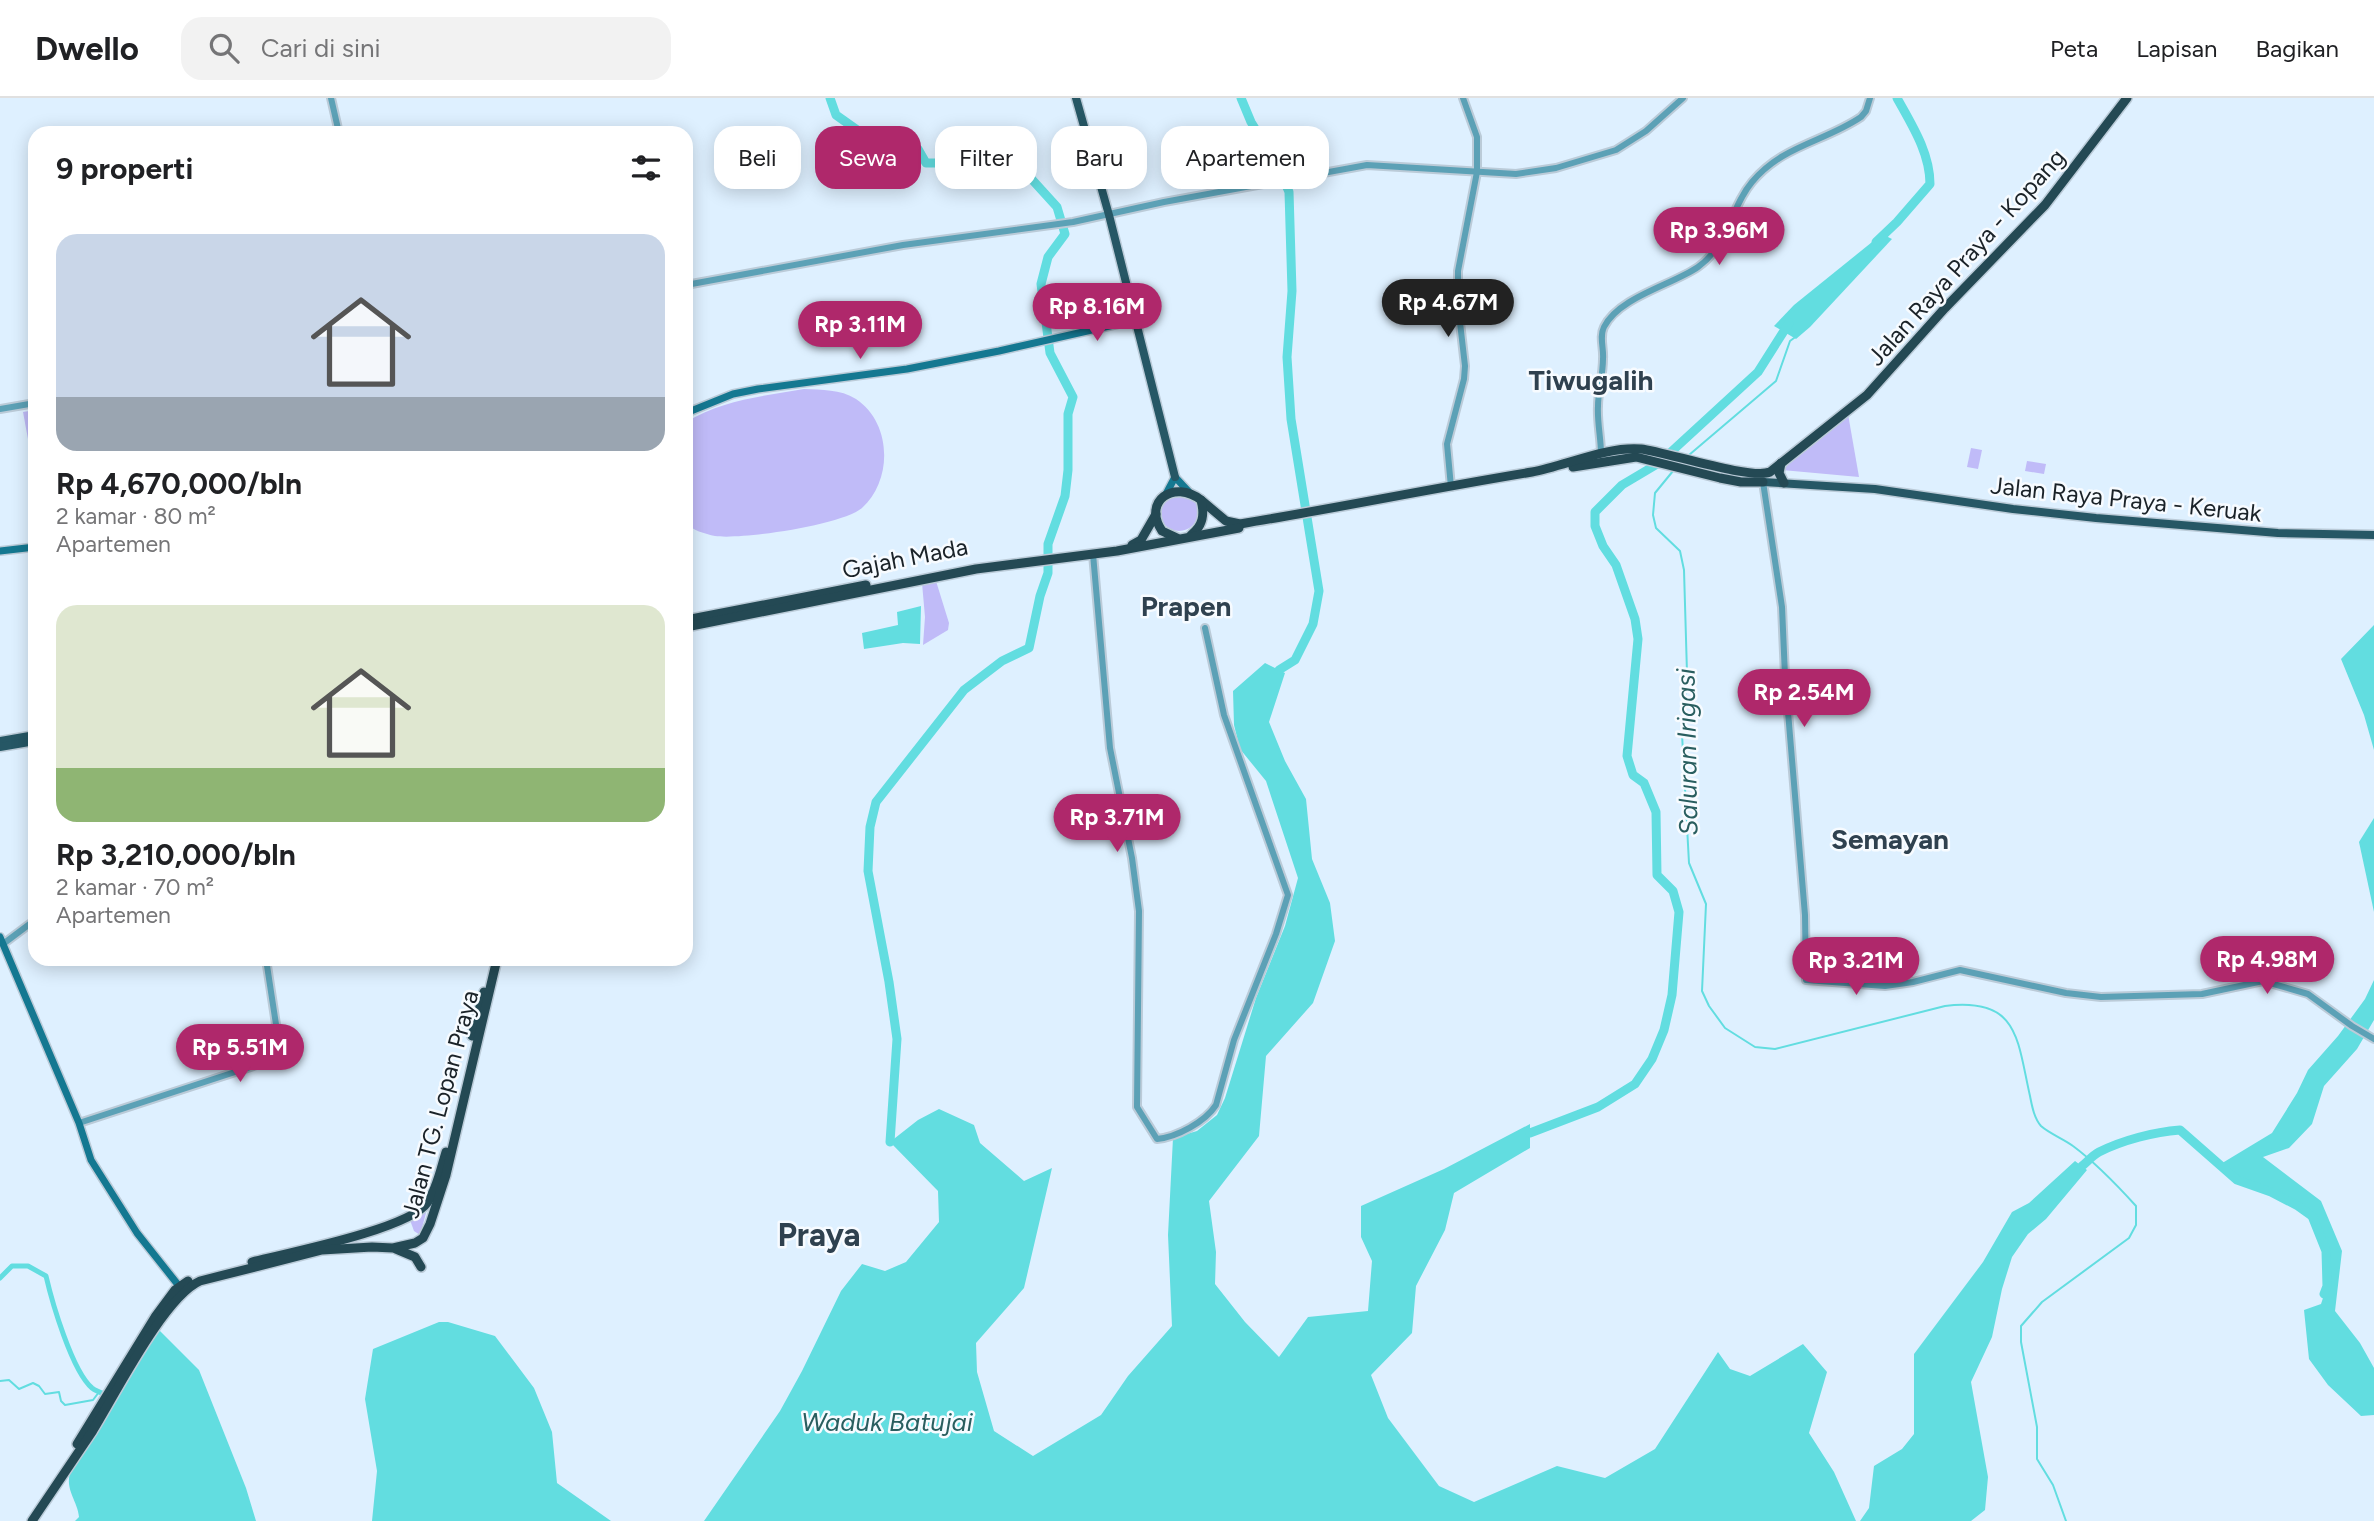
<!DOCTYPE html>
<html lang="id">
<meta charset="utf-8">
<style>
body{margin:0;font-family:Figtree,sans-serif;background:#f2f2f2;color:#202124;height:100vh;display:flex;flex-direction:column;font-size:26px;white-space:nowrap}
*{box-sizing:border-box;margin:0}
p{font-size:23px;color:#757577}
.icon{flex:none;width:38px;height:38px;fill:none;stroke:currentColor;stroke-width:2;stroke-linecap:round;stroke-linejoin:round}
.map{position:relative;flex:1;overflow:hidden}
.details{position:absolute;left:28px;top:28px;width:665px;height:840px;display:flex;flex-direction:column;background:#fff;border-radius:21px;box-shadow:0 4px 18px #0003}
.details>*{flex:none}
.banner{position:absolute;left:714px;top:28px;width:665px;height:63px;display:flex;gap:14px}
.price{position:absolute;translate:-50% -60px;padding:0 16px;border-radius:24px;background:#af286b;color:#fff;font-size:23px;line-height:46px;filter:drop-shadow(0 2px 4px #0008)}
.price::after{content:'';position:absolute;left:50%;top:42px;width:21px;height:16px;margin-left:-10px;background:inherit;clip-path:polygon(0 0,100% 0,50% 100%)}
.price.current{background:#222;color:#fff}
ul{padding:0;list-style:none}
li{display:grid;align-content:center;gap:14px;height:371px;padding:0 28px}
li span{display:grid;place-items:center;height:217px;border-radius:21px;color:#555}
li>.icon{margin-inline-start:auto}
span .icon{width:126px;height:126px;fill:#fffc;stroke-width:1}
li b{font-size:30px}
h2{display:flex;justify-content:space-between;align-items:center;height:84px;padding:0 28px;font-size:30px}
.tag{padding:0 24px;border-radius:21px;background:#fff;box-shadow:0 4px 18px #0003;font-size:24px;line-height:63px}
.tag.current{background:#af286b;color:#fff}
header{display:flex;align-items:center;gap:42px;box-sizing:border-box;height:98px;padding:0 35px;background:#fff;border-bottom:2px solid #e0e0e0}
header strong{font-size:33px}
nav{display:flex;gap:38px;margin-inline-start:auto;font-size:24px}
.search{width:490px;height:63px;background:#f2f2f2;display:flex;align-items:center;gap:18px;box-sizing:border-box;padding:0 24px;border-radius:21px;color:#757577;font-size:26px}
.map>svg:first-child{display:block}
.green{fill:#c0bbf8}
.water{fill:#62dde0}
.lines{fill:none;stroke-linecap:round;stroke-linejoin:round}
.stream{stroke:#62dde0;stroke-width:2}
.canal{stroke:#62dde0;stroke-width:5}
.river{stroke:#62dde0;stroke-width:9}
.tertiary-casing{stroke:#bbcbd8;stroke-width:10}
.secondary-casing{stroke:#bbcbd8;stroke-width:10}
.primary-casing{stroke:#bbcbd8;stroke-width:11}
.trunk-casing{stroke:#bbcbd8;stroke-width:12}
.tertiary{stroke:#5ca1b6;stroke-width:6}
.secondary{stroke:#147891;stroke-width:7}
.primary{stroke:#265765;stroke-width:8}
.trunk{stroke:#244954;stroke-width:9}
.labels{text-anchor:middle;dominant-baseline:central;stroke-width:5;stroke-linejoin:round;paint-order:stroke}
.street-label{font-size:24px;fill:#1a2228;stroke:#f7fbff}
.water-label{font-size:26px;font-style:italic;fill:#295e5f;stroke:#f7fbff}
.quarter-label{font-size:28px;font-weight:bold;fill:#2f414f;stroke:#f7fbff}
.district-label{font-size:32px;font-weight:bold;fill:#2f414f;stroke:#f7fbff}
</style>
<header>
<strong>Dwello</strong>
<div class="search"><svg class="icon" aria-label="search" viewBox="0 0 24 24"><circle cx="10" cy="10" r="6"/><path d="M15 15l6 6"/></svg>Cari di sini</div>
<nav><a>Peta</a><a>Lapisan</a><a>Bagikan</a></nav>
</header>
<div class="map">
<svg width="2374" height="1423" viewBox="0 0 2374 1423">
<rect width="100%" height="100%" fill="#def0ff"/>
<g class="green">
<path d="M804,291C822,292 840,291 856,301C892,325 893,382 862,410C842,427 741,442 715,438C705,436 692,432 686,425V324C722,302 763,298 804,291Z"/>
<path d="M35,312V379L23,314Z"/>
<path d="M1848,316L1859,379L1782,372Z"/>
<path d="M1971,350L1982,352L1978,371L1967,369Z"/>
<path d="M2027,363L2046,366L2044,376L2025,373Z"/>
<circle cx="1179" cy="414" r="19"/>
<path d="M936,483L949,525L948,532L923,547L925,519L922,485Z"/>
<path d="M422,1113L426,1115L420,1137L414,1133L410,1122Z"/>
</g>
<g class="water">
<path d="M1882,136L1892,141L1810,229L1796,241L1774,228L1794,207Z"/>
<path d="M921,508L920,546L903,545L864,551L862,535L898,527L897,514Z"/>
<path d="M2374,527V652L2364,617L2341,561Z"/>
<path d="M1265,565L1285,575L1269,624L1285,663L1306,701L1312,761L1330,805L1335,843L1313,905L1266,958L1259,1038L1209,1103L1216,1154L1215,1186L1245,1224L1279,1259L1308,1219L1368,1213L1372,1163L1361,1139V1108L1444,1071L1530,1026V1050L1454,1095L1445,1132L1416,1188L1412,1235L1371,1277L1388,1320L1439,1388L1474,1404L1557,1368L1605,1380L1655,1351L1718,1254L1730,1271L1750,1278L1803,1246L1827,1274L1809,1335L1834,1374L1856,1423H704L780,1313L802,1273L841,1193L862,1166L885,1173L906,1164L939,1124L938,1093L890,1044L918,1022L939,1011L974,1027L980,1045L1024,1083L1052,1070L1024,1190L976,1245L977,1274L994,1333L1033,1358L1101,1317L1128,1278L1172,1228L1168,1137L1173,1040L1197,1033L1217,1017L1225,1000L1256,900L1285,828L1298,780L1266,683L1240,651L1234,627L1233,593Z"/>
<path d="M2374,720V814L2359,744Z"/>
<path d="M2374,882V922L2357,951L2324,988L2312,1026L2289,1050L2263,1059L2321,1103L2342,1153L2335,1213L2360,1245L2374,1270V1317L2361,1318L2328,1287L2309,1261L2304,1212L2321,1206L2327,1188L2326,1153L2312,1118L2298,1108L2271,1094L2237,1082L2219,1067L2272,1035L2297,995L2308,972L2338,938L2365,901Z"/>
<path d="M2075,1063L2087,1072L2046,1121L2028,1136L2012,1159L2002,1191L1992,1239L1971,1284L1988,1379L1985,1412L1971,1423H1860L1869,1410L1874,1368L1902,1351L1914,1336V1256L1983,1164L2012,1114L2029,1105Z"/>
<path d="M439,1224H448L495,1238L534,1290L552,1334L557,1385L611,1423H372L377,1373L365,1301L373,1251Z"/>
<path d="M159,1232L199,1272L246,1390L256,1423H75L79,1419C78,1404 65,1392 70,1375L111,1306Z"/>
</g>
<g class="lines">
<g class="stream">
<path d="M1689,357L1776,283L1790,243L1794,240"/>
<path d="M1673,373L1655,395L1653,417L1656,430L1680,453L1684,472L1687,575L1682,636L1689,765L1706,806L1702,893L1709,908L1725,930L1755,949L1775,951L1945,908C2019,899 2017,941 2030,998C2032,1008 2034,1020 2041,1028C2050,1036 2064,1041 2073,1048C2096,1065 2117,1087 2136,1108V1127L2129,1140L2042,1204L2021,1228V1244L2037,1329V1361L2053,1387L2066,1423"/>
<path d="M0,1283L9,1282L19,1291L33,1285L39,1288L45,1296L59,1294L61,1303L65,1307L93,1302L99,1294"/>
</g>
<path class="canal" d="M0,1180L12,1168H28L46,1178C52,1204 72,1273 92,1290C97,1294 102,1295 108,1297"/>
<g class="river">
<path d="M830,0L836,17L860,34L901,52L918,51L926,65H952L981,52L998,65L1027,76L1057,109L1065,136L1048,159L1041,186L1050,255L1073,299L1068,316V372L1065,398L1048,446V475L1040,498L1029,550L1002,563L964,592L876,704L870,729L868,773L889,884L897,941L890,1044"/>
<path d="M1241,0L1251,24L1278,68L1289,94L1292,193L1287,259L1291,321L1319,493L1313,526L1295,562L1279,572"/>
<path d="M1876,144L1897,124L1930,86C1930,55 1912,27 1897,0"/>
<path d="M1530,1035L1598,1009L1635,986L1652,961L1664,932L1672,897L1679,814L1673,793L1657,777L1656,714L1644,685L1633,677L1627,658L1638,541L1635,521L1616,467L1603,448L1595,428V414L1622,387L1659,365L1758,274L1789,225"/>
<path d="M2082,1068C2087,1064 2093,1057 2099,1054C2123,1042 2154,1034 2180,1032L2237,1082L2271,1094L2298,1108L2312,1118L2326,1153L2327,1188L2324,1196"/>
</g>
<g class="tertiary-casing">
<g id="tertiary">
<path d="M331,0L339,35"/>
<path d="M686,187L903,147L1073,124L1164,104L1367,67L1516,76L1556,70L1616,52L1646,33L1683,0"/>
<path d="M0,311L35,305"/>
<path d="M1601,356C1601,340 1597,324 1598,308C1598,293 1603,277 1603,261C1604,250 1599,239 1604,229C1619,199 1672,187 1698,169C1729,147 1730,110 1752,84C1783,47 1824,44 1861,19L1866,13L1870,0"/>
<path d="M1763,384L1782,509L1785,578L1805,817L1806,882L1885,888L1913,884L1960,872L2066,895L2101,899L2202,896L2263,883L2308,896L2352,928L2374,941"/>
<path d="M1451,389L1447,346L1464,281L1465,268L1458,207V173L1477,74V39L1463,0"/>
<path d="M1093,456L1110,650L1132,760L1139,813L1137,1009L1157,1041C1177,1039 1205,1024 1216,1007L1234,942L1276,836L1288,797L1224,617L1205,530"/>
<path d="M3,846L35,822"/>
<path d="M79,1025L281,959L266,861"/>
</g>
</g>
<g class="secondary-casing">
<g id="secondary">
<path d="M686,315L733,296L758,291L907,271L999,253L1136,222"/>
<path d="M1166,396L1175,379L1189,394"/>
<path d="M0,453L35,449"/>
<path d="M0,839L79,1025L91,1062L137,1135L179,1188"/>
</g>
</g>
<g class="primary-casing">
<g id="primary">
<path d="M1076,0L1109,117L1175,379"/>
<path d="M1763,384L1875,391L2013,411L2096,420L2278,435L2374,437"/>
<path d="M0,643L35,637"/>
<path d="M0,649L35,643"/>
</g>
</g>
<g class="trunk-casing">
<g id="trunk">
<path d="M1781,365L1779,375L1784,385"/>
<path d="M1573,369L1636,359L1720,380L1741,384H1763"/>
<path d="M1201,402L1226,423L1240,426C1337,410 1434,390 1532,374C1565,368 1607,348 1641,351C1666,354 1751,382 1770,374L1867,297L1945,210L2045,107L2127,0"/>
<path d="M1177,440L1162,433C1142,403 1174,381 1201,402C1205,417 1203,428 1191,437"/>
<path d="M1132,447L1141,442L1156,416"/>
<path d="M686,522L866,487"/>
<path d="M686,529L976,471L1117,453L1239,430"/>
<path d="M472,938L484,894"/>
<path d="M396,1151L415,1159L421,1169"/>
<path d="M252,1164C287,1155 409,1131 427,1105C437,1091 441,1070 446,1054"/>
<path d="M77,1346L155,1219L175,1192L188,1183"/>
<path d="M32,1423C52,1393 72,1364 92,1334C115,1297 164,1199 200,1183L322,1152L372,1149L393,1150L415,1145L423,1140L430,1126L446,1077L497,861"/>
</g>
</g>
<use href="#tertiary" class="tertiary"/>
<use href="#secondary" class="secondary"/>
<use href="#primary" class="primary"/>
<use href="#trunk" class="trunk"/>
</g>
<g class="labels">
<g class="street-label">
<text transform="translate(1966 159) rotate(-48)">Jalan Raya Praya - Kopang</text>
<text transform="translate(2126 401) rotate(6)">Jalan Raya Praya - Keruak</text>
<text transform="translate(905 460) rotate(-11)">Gajah Mada</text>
<text transform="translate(440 1006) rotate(-75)">Jalan TG. Lopan Praya</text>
</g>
<g class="water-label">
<text transform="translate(1687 654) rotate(-91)">Saluran Irigasi</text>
<text x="887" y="1324">Waduk Batujai</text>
</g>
<g class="quarter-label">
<text x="1591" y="282">Tiwugalih</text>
<text x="1186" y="508">Prapen</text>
<text x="1890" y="741">Semayan</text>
</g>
<g class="district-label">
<text x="819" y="1137">Praya</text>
</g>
</g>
</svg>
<b class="price" style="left:1719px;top:169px">Rp 3.96M</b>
<b class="price current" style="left:1448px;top:241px">Rp 4.67M</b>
<b class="price" style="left:1097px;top:245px">Rp 8.16M</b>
<b class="price" style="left:860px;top:263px">Rp 3.11M</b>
<b class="price" style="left:1804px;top:631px">Rp 2.54M</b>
<b class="price" style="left:1117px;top:756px">Rp 3.71M</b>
<b class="price" style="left:2267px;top:898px">Rp 4.98M</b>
<b class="price" style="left:1856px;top:899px">Rp 3.21M</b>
<b class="price" style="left:240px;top:986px">Rp 5.51M</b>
<div class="banner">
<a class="tag">Beli</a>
<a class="tag current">Sewa</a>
<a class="tag">Filter</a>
<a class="tag">Baru</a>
<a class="tag">Apartemen</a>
</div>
<section class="details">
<h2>9 properti<svg class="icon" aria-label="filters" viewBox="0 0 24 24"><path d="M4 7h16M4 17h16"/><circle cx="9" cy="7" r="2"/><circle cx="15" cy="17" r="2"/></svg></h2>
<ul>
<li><span style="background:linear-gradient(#c9d6e8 75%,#9aa5b1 0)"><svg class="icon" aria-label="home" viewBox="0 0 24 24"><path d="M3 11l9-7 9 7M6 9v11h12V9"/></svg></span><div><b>Rp 4,670,000/bln</b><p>2 kamar · 80 m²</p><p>Apartemen</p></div></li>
<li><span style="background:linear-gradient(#dfe7d0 75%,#8fb573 0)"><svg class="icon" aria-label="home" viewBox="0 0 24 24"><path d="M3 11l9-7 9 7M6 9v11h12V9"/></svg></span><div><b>Rp 3,210,000/bln</b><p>2 kamar · 70 m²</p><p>Apartemen</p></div></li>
</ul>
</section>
</div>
